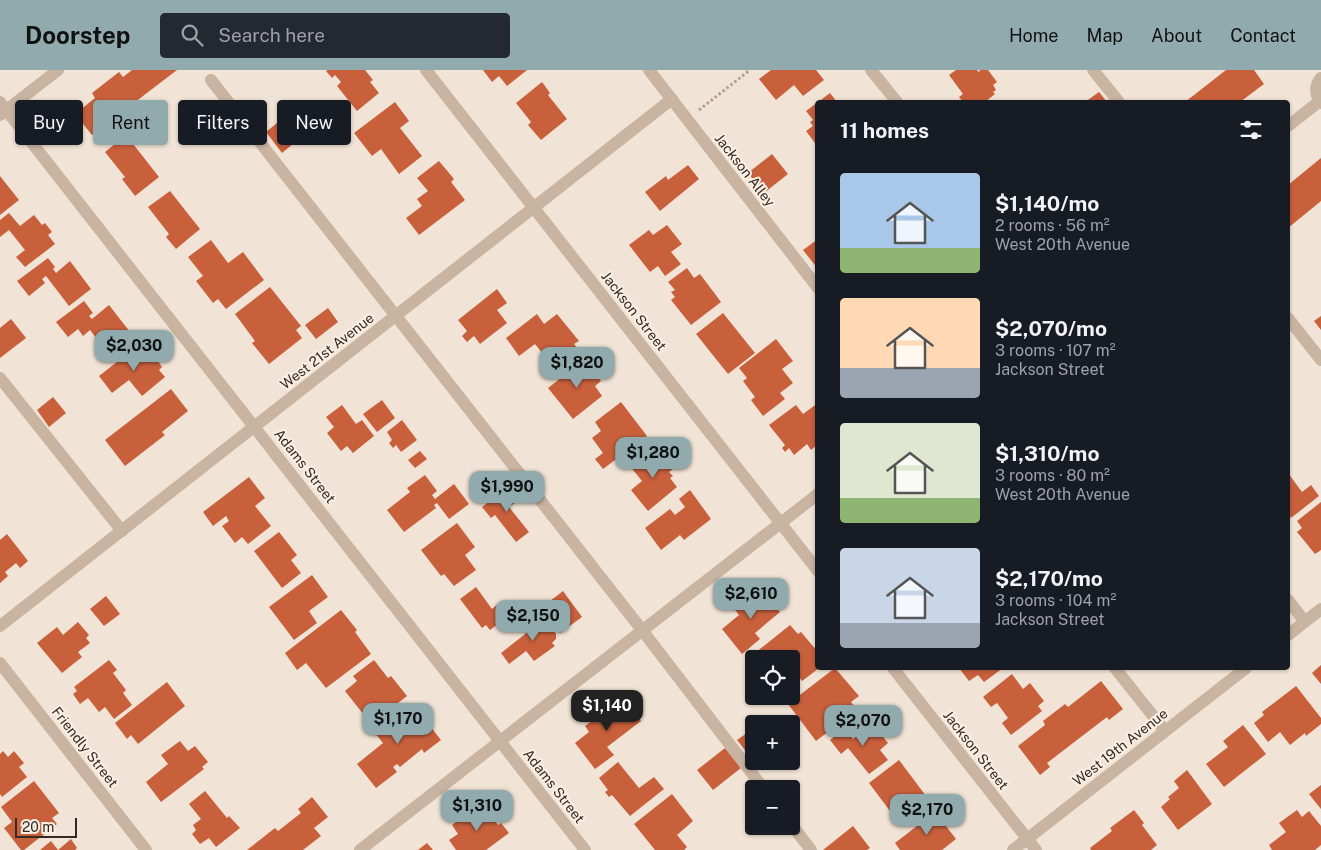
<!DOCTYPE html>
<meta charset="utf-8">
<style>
body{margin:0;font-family:"Public Sans",sans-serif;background:#242831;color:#f1f3f6;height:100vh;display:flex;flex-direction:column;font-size:19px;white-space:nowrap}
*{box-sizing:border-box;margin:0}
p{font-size:16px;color:#9ea1a6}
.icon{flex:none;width:28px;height:28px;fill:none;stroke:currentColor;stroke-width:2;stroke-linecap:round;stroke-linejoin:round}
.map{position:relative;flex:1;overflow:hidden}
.side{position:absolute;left:815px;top:30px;width:475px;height:570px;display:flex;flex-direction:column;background:#171b24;border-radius:5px;box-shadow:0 1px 4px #0004}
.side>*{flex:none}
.guide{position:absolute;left:15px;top:30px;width:475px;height:45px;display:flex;gap:10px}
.fabs{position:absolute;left:745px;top:580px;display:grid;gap:10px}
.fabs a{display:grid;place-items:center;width:55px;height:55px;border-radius:5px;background:#171b24;box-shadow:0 1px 4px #0004;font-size:25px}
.scale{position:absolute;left:15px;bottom:12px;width:62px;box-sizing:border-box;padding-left:5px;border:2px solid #332924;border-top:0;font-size:14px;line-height:18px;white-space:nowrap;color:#332924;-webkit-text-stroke:4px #f9efe2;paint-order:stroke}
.price{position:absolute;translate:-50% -42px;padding:0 11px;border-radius:10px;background:#90aaae;color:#111;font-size:16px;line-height:32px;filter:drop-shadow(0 1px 2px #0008)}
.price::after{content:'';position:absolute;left:50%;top:30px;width:15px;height:11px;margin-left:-8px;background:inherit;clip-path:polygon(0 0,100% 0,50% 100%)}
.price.on{background:#222;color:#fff}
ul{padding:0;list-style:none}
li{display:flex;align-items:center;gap:15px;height:125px;padding:0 25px}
li span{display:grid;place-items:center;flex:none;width:140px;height:100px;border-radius:5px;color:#555}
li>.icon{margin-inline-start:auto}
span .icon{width:60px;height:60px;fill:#fffc;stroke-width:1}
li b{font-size:21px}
h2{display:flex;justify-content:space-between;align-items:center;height:60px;padding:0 25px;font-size:21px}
.tag{padding:0 18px;border-radius:5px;background:#171b24;box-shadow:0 1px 4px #0004;font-size:18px;line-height:45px}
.tag.on{background:#90aaae;color:#111}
header{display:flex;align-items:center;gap:30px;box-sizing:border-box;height:70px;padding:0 25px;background:#90aaae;color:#111}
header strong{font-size:24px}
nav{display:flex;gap:28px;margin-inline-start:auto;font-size:18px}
.search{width:350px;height:45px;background:#242831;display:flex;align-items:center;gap:12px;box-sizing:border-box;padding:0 18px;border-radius:5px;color:#9ea1a6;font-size:19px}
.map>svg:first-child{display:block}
.building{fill:#c9603c}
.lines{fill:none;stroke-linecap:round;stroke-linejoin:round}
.path{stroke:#b49e8c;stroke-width:3;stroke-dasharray:2.5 2.5;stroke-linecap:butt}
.minor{stroke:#c9b4a2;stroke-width:12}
.labels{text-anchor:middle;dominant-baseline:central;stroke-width:4;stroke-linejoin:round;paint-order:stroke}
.street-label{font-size:14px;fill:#332924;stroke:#f9efe2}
</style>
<header>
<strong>Doorstep</strong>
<div class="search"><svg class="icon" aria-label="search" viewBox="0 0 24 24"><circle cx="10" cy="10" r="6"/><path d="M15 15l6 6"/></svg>Search here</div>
<nav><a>Home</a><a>Map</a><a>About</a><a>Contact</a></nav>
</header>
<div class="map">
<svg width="1321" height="780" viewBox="0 0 1321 780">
<rect width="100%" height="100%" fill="#f1e4d6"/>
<g class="building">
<path d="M132,0H177L92,65L75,44L95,28L92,23L119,2L123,7Z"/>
<path d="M328,0H365L373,10L370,12L379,23L357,41L337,16L341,12L335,5L332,8L326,1Z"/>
<path d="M483,0H527L507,16L499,6L492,12Z"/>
<path d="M771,0H816L824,10L803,26L794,15L776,30L759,9Z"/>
<path d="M956,0H977L978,2L981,0H988L997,12L993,15L996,20L993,22L995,24L985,32H963L959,27L963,24L949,5Z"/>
<path d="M1226,0H1254L1264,14L1240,32H1185Z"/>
<path d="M542,12L550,23L548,25L567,49L541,70L528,55L531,52L516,33Z"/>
<path d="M1099,22L1107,32H1085Z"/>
<path d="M830,23L837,32H818V77L806,61L813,56L810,52L813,50L806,41Z"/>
<path d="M395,32L409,51L400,58L422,86L399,104L381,79L372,86L354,63Z"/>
<path d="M283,48L299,69L282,83L266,62Z"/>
<path d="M126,65L159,107L135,126L122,109L125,107L105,82Z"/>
<path d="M772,84L788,104L764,123L748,103Z"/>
<path d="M1321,88V131L1288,158V115Z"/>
<path d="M439,91L454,109L451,112L465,130L419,165L406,148L422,136L417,129L428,121L417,108Z"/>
<path d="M688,95L699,109L660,141L645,122L666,106L668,110Z"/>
<path d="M0,106L19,130L0,145Z"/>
<path d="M170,121L200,159L176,179L166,167L169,164L148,137Z"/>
<path d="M9,143L20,156L34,145L42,155L45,153L52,162L48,165L55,174L25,197L16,187L25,180L9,160L0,167V150Z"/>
<path d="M667,155L682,174L671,182L681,194L665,206L658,196L650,202L629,175L649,160L653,165Z"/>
<path d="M818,169V199L803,180Z"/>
<path d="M211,170L228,193L243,182L264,210L226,239L218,229L213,233L196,211L203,206L188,187Z"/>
<path d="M48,188L55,197L53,199L56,203L70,191L91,219L69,236L46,206L42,209L45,213L29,226L17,211Z"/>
<path d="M687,198L694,208L700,204L721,232L691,255L671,230L675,227L671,222L675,220L668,212Z"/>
<path d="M270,217L301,256L296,260L302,268L269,294L252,273L255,271L235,244Z"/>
<path d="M497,219L507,233L497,240L507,253L480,274L474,266L467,272L462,266L467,261L458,250Z"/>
<path d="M84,231L93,243L89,246L92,249L109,235L130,262L106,281L90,260L83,266L78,259L68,267L56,252Z"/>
<path d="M328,238L338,252L316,269L305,255Z"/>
<path d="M723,243L755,283L728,304L696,264Z"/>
<path d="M537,244L544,254L557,244L579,271L574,274L578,279L565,289L562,285L551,294L535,274L519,286L506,268Z"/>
<path d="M1321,246V260L1314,251Z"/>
<path d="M11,249L26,268L0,288V258Z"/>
<path d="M776,269L793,291L782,299L793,313L780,323L785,329L763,346L751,330L755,327L743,311L747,308L739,298Z"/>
<path d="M140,274L153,291L156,288L162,297L159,300L165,307L142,326L129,310L112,323L99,306Z"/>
<path d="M584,290L601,311L595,316L602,326L573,349L548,318Z"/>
<path d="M171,319L188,341L162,362L165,365L125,396L105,370Z"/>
<path d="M53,327L66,343L49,357L37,340Z"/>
<path d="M382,330L395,348L377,362L363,344Z"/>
<path d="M621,332L647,366L603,399L595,389L603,383L592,368L601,361L595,352Z"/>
<path d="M818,333V374L811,380L807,374L794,385L789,378L785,382L782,378L785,375L769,355L796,335L803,344Z"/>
<path d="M342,335L356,354L362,350L374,366L353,383L347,376L341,381L327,363L334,357L326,347Z"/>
<path d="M402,350L417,370L401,382L396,375L393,378L389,373L392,370L387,362Z"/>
<path d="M655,376L673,399L669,402L673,406L670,408L677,417L648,441L631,420L642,411L630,396Z"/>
<path d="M420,381L427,389L415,398L408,390Z"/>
<path d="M1288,403L1302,422L1311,415L1319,426L1291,448L1288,443Z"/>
<path d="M425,405L437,421L432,425L435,429L454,414L469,434L449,449L437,433L434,435L436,438L404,462L387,440L410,422L407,418Z"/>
<path d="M249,407L265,428L255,436L271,456L248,474L242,467L235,473L222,456L229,451L226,446L213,456L203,442Z"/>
<path d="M511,415L521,428L509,437L529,462L516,472L495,445L491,448L482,437Z"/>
<path d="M690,420L711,449L684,470L680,465L661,480L645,458L670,439L675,445L685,437L679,429Z"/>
<path d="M1321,432V480L1315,484L1297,462L1302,458L1297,451Z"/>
<path d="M457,453L475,477L465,485L476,500L454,516L444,504L441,506L421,480Z"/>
<path d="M279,462L297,485L291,490L301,503L282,518L254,481Z"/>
<path d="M7,464L28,491L20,498L16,493L5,502L8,506L0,513V470Z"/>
<path d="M312,505L328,527L309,541L317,553L294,570L269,537Z"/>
<path d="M476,517L492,539L498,534L507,547L490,560L486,555L482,558L460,529Z"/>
<path d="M767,519L778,534L775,536L780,542L755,563L760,569L742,584L722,559L739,545L735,540L753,525L756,528Z"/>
<path d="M563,521L582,547L560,563L541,538Z"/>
<path d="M106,526L120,544L104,556L90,539Z"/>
<path d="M341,540L357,560L355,562L371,584L326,618L306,593L297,600L285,583Z"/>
<path d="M541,545L556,564V569L552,573L555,576L534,591L526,581L509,594L501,583L529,561L526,557Z"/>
<path d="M78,552L89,565L86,568L90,573L78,582L82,587L62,603L37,573L57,557L63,565Z"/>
<path d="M790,555L798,564L801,562L818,582V599L802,611L791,597V589H754V592L750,587Z"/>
<path d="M109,590L117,600L113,603L126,620L123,623L132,635L114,649L105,637L99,642L88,628L80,634L73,624L77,621L74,617Z"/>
<path d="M374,590L388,608L391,606L407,626L371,654L345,621L357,611L353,606Z"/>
<path d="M1321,595V614L1312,603Z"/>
<path d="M835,598L859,626L851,632L857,640L816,671L788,634Z"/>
<path d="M959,598H1003L984,612L978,605L969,611Z"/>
<path d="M1012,604L1023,619L1030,613L1044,631L1038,636L1042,641L1011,665L1002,653L1008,648L997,633L991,637L983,627Z"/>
<path d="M1101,611L1123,639L1109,650L1107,647L1047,693L1050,697L1040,705L1018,676L1045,655L1043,651L1065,634L1068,637Z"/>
<path d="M167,612L185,636L138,674L131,665L127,669L115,653Z"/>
<path d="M1296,616L1321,648V654L1306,666L1305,663L1290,675L1280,662L1268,672L1254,653L1264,645L1262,642Z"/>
<path d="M623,627L641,651L607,677L614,685L595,699L575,673L589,662L585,656Z"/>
<path d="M415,637L441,670L424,683L422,679L400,697L397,694L393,697L397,702L376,718L357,694L383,673L374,662L402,641L405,645Z"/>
<path d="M873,654L888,673L880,680L888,690L869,704L848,678L841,684L830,670L846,658L853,669Z"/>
<path d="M1243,655L1266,684L1224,717L1206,694L1228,677L1223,671Z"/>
<path d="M754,658V688L752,689L737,670Z"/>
<path d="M180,671L188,681L195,676L208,692L202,697L204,699L161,732L146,712L168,694L161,685Z"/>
<path d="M725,678L741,698L713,720L697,700Z"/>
<path d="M3,681L8,687L14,681L24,693L19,697L27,707L2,727L0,724V684Z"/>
<path d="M899,690L926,726L896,749L869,713Z"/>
<path d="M618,692L639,718L654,707L664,719L630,746L612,725L609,727L605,722L608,720L599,708Z"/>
<path d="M1187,700L1212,734L1178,760L1161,737L1170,729L1168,727L1179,718L1174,711Z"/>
<path d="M34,711L59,743L52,748L57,754L24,780H21L4,758L12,752L1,737Z"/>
<path d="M1321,715V739L1309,724Z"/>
<path d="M205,721L227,748L229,746L240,758L216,777L209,768L200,774L192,764L196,760L193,755L201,749L189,734Z"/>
<path d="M672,724L693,751L677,765L687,777L684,780H655L634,754Z"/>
<path d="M312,727L328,747L314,758L321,766L303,780H247L275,758L278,761L301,743L298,739Z"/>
<path d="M476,737L484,747L489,743L498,755L501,753L509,763L486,780H456L449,770L458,764L452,755Z"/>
<path d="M1134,740L1144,753L1142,755L1157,775L1151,780H1091L1090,778L1112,761L1110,758Z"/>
<path d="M1297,740L1302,747L1309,741L1321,756V775L1315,780H1272L1269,775L1286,762L1279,753Z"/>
<path d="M935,742L956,769L942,780H900L895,773Z"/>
<path d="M853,756L870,778L867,780H823Z"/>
<path d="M71,769L77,778L75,780H40L51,771L58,780Z"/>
<path d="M427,773L433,780H418Z"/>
</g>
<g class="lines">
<path class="path" d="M699,40L750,0"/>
<g class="minor">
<path d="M426,0L818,501"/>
<path d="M649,0L818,218"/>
<path d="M871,0L897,32"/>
<path d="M1093,0L1119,32"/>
<path d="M1321,8C1314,16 1315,25 1321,33"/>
<path d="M211,10L642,560L764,719"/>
<path d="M0,32L585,780"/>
<path d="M0,45L58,0"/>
<path d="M1288,56L1320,31"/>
<path d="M1288,248L1321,290"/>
<path d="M0,308L122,461"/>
<path d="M1288,530L1305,552"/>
<path d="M0,556L672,29"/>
<path d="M1288,565L1321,539"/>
<path d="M0,593L146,780"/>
<path d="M893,598L1036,780"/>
<path d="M1115,598L1165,661"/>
<path d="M791,754L811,780"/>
<path d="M360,780L818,424"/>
<path d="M1013,780L1246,598"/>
</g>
</g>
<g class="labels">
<g class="street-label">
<text transform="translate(745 100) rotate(52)">Jackson Alley</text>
<text transform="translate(634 241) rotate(52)">Jackson Street</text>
<text transform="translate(327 281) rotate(-38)">West 21st Avenue</text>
<text transform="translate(305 396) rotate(52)">Adams Street</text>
<text transform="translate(85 677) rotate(52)">Friendly Street</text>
<text transform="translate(1120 677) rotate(-38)">West 19th Avenue</text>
<text transform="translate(976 680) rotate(52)">Jackson Street</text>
<text transform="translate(554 716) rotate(52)">Adams Street</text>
</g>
</g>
</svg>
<div class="fabs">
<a><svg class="icon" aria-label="locate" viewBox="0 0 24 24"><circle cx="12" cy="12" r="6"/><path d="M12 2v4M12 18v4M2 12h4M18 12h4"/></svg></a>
<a>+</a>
<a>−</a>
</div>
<div class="scale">20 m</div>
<b class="price" style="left:134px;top:302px">$2,030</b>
<b class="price" style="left:577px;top:319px">$1,820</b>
<b class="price" style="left:653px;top:409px">$1,280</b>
<b class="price" style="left:507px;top:443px">$1,990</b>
<b class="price" style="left:751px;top:550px">$2,610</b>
<b class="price" style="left:533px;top:572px">$2,150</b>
<b class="price on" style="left:607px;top:662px">$1,140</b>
<b class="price" style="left:398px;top:675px">$1,170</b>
<b class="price" style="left:863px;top:677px">$2,070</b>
<b class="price" style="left:477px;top:762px">$1,310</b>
<b class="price" style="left:927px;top:766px">$2,170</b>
<div class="guide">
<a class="tag">Buy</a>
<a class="tag on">Rent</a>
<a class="tag">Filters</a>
<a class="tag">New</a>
</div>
<section class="side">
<h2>11 homes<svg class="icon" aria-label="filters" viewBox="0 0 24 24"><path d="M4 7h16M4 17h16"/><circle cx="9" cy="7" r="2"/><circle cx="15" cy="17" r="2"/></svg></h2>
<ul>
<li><span style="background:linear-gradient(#a9c7e8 75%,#8fb573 0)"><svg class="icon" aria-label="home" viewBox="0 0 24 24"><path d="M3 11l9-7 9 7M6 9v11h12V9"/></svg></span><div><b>$1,140/mo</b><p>2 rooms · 56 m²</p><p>West 20th Avenue</p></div></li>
<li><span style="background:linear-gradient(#ffd9b3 70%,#9aa5b1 0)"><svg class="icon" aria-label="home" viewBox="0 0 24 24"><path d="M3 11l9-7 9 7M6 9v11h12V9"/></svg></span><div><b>$2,070/mo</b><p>3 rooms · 107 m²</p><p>Jackson Street</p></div></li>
<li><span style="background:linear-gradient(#dfe7d0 75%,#8fb573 0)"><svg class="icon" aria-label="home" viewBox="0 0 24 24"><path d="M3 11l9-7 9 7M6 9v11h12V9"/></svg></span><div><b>$1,310/mo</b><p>3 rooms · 80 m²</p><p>West 20th Avenue</p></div></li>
<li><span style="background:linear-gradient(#c9d6e8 75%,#9aa5b1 0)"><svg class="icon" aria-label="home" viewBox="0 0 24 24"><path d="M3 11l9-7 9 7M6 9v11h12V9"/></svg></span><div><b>$2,170/mo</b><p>3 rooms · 104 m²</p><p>Jackson Street</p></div></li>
</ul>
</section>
</div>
